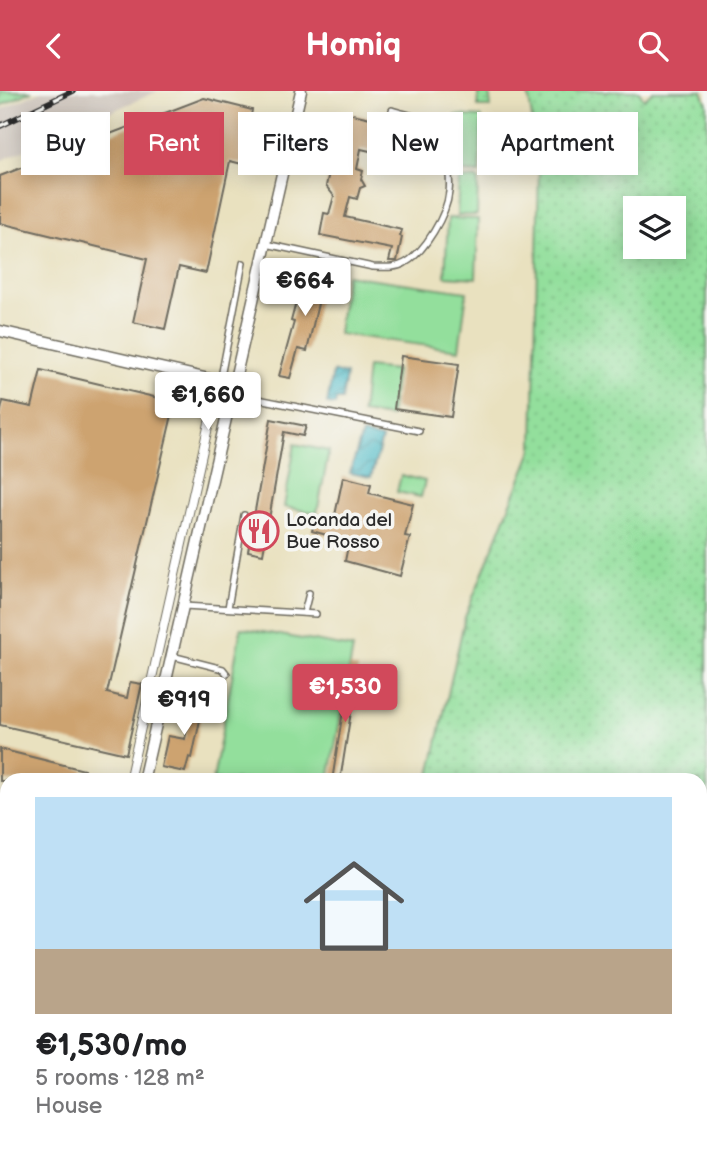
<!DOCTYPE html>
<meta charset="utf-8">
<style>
body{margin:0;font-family:"Balsamiq Sans",sans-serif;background:#f6f6f6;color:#202124;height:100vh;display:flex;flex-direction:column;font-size:26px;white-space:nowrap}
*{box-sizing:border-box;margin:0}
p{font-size:23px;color:#757577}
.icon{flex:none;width:38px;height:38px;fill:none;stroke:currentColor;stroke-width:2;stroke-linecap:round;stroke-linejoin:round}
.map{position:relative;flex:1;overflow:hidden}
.details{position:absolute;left:0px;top:682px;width:707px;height:387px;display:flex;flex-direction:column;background:#fff;border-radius:21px 21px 0 0;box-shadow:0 4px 18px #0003}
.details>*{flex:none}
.banner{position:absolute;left:21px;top:21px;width:665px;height:63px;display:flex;gap:14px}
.tools{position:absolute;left:623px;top:105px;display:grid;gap:14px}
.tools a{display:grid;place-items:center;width:63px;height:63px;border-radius:0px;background:#fff;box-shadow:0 4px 18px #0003;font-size:35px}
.price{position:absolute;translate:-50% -60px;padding:0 16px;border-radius:7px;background:#fff;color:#222;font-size:23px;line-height:46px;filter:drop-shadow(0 2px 4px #0008)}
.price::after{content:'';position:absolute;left:50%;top:42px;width:21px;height:16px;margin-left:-10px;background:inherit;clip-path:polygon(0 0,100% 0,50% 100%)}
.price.on{background:#d1495b;color:#fff}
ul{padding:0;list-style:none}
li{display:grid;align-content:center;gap:14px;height:371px;padding:0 35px}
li+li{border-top:2px solid #e0e0e0}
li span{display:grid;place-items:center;height:217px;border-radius:0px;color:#555}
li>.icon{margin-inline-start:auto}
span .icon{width:126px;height:126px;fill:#fffc;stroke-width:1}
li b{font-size:30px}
.pill{padding:0 24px;border-radius:0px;background:#fff;box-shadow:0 4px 18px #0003;font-size:24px;line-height:63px}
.pill.on{background:#d1495b;color:#fff}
header{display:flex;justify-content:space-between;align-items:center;height:91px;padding:0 35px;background:#d1495b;color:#fff;font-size:32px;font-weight:800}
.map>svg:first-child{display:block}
.railway{fill:#ccc2b9}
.grass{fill:url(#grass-dots);stroke:#5f8564;stroke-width:2;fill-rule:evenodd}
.garden{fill:#93df9c;stroke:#5f8564;stroke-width:2}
.water{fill:url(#water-waves);stroke:#3c7278;stroke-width:2}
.building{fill:#cda370}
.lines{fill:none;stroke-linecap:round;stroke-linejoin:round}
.service-casing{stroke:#6e6b5f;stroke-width:8}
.pedestrian-casing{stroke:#6e6b5f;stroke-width:10}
.minor-casing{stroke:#6e6b5f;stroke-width:13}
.service{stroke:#fff;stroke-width:5}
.pedestrian{stroke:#fff;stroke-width:8}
.minor{stroke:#fff;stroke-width:10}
.rail-casing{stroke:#2b2b2b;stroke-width:6}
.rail{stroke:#f6f6f2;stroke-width:3.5;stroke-dasharray:10;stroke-linecap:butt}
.labels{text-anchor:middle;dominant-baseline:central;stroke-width:7;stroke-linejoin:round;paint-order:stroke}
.poi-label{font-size:19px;fill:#2b2b2b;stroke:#f6f6f2;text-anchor:start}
</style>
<header><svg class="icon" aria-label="back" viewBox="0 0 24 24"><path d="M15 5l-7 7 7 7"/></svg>Homiq<svg class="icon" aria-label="search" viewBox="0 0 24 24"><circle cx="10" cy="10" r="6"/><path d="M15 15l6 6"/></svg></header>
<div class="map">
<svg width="707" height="1069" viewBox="0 0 707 1069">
<defs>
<pattern id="grass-dots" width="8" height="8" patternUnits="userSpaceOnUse" patternTransform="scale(1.75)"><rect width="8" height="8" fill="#93df9c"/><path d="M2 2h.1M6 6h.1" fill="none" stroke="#7fc087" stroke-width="1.8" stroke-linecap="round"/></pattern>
<pattern id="water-waves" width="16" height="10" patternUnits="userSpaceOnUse" patternTransform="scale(1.75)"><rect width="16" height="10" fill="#4cbac6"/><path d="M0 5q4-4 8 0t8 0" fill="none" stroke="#3f97a1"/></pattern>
</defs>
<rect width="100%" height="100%" fill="#f6f6f2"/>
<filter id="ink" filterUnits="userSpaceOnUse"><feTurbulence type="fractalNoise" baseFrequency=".0143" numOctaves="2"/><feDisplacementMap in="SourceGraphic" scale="14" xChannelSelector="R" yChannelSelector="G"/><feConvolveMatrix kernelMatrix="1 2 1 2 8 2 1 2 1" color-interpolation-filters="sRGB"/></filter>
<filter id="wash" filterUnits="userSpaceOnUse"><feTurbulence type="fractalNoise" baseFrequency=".00686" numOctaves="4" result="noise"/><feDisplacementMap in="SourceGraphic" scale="28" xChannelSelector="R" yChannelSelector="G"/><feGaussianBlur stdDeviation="1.57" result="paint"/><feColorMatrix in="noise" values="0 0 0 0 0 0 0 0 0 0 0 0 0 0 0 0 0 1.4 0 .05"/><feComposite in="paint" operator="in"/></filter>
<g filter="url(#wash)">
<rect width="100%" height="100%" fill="#e9e1bf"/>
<path class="railway" d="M41,0H158L0,70V19Z"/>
<g class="grass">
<path d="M0,0H32L0,15Z"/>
<path d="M478,0H489L491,16H478Z"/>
<path d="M528,0H639L644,8L653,0H702L707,13V1069H368V1062H700V690L429,689L465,526L533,357L539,76ZM635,117H674V156H635Z"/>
</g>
<g class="garden">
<path d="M455,24L482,26L479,82L452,80Z"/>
<path d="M459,87L478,88L477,124H457Z"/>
<path d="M448,127L478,128L476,187L445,185Z"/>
<path d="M346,184L467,201L459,259L338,243Z"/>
<path d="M367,276L396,279L390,326L362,322Z"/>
<path d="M295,353L329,360L317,422L284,416Z"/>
<path d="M401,384L425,390L421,406L397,401Z"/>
<path d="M241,537L353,557L329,689H213Z"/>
</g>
<g class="water">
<path d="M333,281L346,283L342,309H336L335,314L327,313Z"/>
<path d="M362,343L382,348L371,386L350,382Z"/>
</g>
<g id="blocks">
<g class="building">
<path d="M204,7L252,19L242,73L230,70L206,182L179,176L165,238L133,231L147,168L0,132V85Z"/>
<path d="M348,22L375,28L373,39L418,49L420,38L427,40L419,71L361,58L357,78L363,80L361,88L365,95L360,97L357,108L350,106L345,126L402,139L400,145L402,146L397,170H389L392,158L320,144L324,122L329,123L334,105L326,95L330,77L334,78L341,72L345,56L341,52Z"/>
<path d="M312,175L320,177L319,183L335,186L332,197H327L323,205L320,204L307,260L298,258L290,287L279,285L294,231L291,230L299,200L306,202Z"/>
<path d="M401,265L459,273L451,326L394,318Z"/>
<path d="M41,279L175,311L107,602L127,607L130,591L142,593L126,663L0,634V324L3,310L32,316Z"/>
<path d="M271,328L306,335L303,345L284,341L263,463L248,460Z"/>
<path d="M343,386L371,393L369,402L413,413L405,445L410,446L400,485L345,470L349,450L312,440L316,425L334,429Z"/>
<path d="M350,575L358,577L340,690H332Z"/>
<path d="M177,604L204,610L192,667L189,666L185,681L161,676L168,645L185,648L191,619L174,615Z"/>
<path d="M0,658L84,679L82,690H0Z"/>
</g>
</g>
</g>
<g filter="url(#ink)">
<use href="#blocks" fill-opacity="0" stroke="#6e6b5f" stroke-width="2"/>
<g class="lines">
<g class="service-casing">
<g id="service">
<path d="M266,153L373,176C383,176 395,178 405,172C425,161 447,123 449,101C451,86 447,72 443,58C441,50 440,39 433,33C423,26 404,23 392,19"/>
<path d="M220,291L243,172"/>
<path d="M233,303L419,340"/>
<path d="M184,515L316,523"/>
<path d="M228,517L244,424"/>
<path d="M304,522L309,502"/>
<path d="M172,565L223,578L227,583"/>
<path d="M44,1069L45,1062"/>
</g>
</g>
<g class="pedestrian-casing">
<path id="pedestrian" d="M129,690L211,323"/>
</g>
<g class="minor-casing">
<g id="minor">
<path d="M0,240L235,294"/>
<path d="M143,690L301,0"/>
<path d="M56,1069L57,1062"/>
<path d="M122,1069L123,1063"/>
</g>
</g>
<use href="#service" class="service"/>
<use href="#pedestrian" class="pedestrian"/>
<use href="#minor" class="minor"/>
<g class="rail-casing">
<path id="rail" d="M0,35L73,0"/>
</g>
<use href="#rail" class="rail"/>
</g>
</g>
<defs>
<g id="restaurant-ring" transform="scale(2.0125)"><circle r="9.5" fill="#f6f6f2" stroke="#d1495b" stroke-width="1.5"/><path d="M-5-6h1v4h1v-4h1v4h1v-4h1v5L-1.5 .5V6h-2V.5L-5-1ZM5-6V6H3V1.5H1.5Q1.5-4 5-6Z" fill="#d1495b"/></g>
</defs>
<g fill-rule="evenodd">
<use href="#restaurant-ring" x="259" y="440"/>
</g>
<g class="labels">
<g class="poi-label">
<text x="286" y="429">Locanda del<tspan x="286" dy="22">Bue Rosso</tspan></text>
</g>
</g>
</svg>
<div class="tools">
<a><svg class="icon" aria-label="layers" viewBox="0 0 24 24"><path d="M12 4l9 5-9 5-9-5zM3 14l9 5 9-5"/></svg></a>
</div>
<b class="price" style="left:305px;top:227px">€664</b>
<b class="price" style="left:208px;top:341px">€1,660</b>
<b class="price on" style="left:345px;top:633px">€1,530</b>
<b class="price" style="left:184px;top:646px">€919</b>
<div class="banner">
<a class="pill">Buy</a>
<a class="pill on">Rent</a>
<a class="pill">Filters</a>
<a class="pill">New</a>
<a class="pill">Apartment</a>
</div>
<section class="details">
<ul>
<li><span style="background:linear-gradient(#bfe0f5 70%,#b9a48a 0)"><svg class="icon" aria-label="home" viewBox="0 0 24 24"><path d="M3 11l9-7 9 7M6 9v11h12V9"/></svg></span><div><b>€1,530/mo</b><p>5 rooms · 128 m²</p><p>House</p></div></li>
</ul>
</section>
</div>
